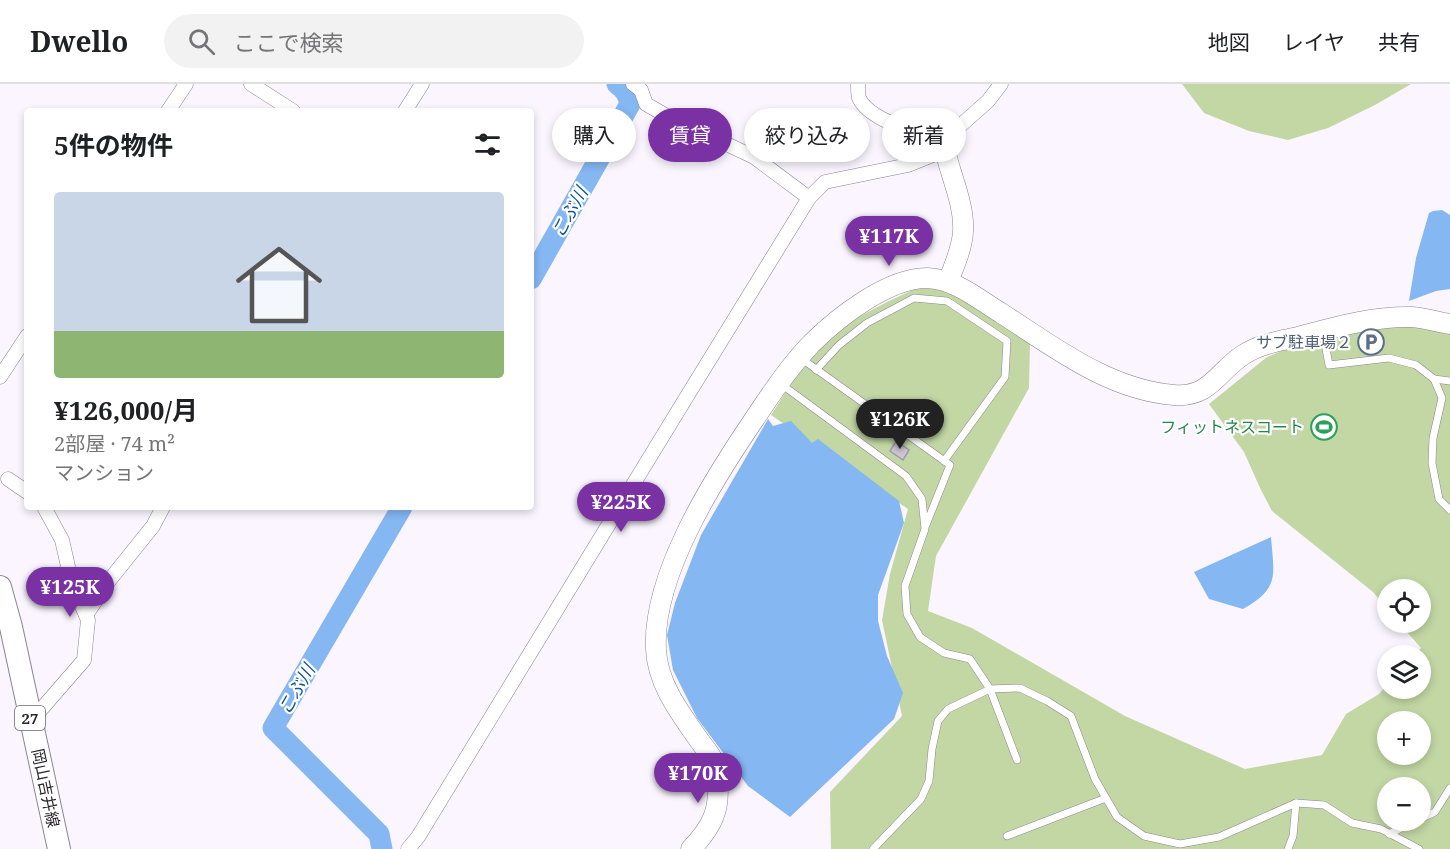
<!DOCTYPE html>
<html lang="ja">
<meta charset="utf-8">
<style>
body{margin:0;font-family:"Noto Serif","Noto Sans JP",serif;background:#f2f2f2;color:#202124;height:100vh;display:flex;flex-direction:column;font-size:22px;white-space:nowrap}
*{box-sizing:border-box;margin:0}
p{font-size:20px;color:#757577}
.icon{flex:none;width:33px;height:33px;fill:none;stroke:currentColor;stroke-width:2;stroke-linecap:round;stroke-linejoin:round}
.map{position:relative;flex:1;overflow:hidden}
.panel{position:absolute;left:24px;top:24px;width:510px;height:402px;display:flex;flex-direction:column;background:#fff;border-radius:6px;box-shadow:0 3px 9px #0003}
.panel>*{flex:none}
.banner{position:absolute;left:552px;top:24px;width:570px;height:54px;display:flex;gap:12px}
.buttons{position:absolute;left:1377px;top:495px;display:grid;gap:12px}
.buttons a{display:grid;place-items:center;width:54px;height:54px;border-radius:50%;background:#fff;box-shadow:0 3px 9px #0003;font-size:30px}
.price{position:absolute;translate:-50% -51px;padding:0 14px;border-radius:21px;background:#7a31a4;color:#fff;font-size:20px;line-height:39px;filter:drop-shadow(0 2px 3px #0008)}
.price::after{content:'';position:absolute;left:50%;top:36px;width:18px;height:14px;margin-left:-9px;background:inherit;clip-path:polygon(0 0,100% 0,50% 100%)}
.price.on{background:#222;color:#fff}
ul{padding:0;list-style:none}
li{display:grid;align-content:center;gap:12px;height:318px;padding:0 30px}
li span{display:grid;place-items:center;height:186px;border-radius:6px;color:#555}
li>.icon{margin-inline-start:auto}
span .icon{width:108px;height:108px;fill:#fffc;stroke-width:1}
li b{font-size:26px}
h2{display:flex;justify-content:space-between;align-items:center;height:72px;padding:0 30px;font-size:26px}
.tag{padding:0 21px;border-radius:27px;background:#fff;box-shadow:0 3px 9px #0003;font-size:21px;line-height:54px}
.tag.on{background:#7a31a4;color:#fff}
header{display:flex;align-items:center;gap:36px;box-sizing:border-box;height:84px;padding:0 30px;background:#fff;border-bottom:2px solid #e0e0e0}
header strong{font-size:28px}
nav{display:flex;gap:33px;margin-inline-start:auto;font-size:21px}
.search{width:420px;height:54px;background:#f2f2f2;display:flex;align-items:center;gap:15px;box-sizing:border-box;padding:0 21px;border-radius:33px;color:#757577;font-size:22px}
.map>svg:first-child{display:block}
.green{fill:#c2d7a4;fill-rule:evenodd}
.water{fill:#85b7f2}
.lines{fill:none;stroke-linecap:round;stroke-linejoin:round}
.river{stroke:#85b7f2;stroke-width:21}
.building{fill:#d0c7d6;stroke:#a199a8;stroke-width:1.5}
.lane-casing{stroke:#8c8492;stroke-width:8}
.street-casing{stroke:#8c8492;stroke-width:15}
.secondary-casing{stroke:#8c8492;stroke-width:21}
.primary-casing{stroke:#8c8492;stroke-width:24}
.lane{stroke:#fff;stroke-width:7}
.street{stroke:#fff;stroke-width:14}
.secondary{stroke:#fff;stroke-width:20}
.primary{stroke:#fff;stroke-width:22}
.labels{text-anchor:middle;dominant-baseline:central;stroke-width:4.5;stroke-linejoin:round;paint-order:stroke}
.shield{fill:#fff;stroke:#69676b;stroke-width:1.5}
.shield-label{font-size:15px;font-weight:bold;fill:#29262c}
.service-label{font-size:16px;fill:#4e5e75;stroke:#fff;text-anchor:end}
.leisure-label{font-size:16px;fill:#27864d;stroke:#fff;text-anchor:end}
.street-label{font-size:16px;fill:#29262c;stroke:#fff}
.water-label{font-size:18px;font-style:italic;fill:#11569c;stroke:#fff}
</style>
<header>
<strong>Dwello</strong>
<div class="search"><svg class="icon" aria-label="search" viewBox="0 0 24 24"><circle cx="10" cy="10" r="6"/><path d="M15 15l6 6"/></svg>ここで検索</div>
<nav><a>地図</a><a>レイヤ</a><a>共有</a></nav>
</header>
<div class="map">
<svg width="1450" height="765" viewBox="0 0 1450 765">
<rect width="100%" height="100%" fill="#faf5fe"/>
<g class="green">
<path d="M1182,0H1411L1375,21L1328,44L1288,56L1249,47L1204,29Z"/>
<path d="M919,203L955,207L1030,259L1029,304L936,472L928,527L972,544L1125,632L1245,685L1322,671L1346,630L1379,610L1387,601L1388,604H1420V572L1414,571L1421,564L1399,539L1420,538V506H1388L1387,525L1373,508L1272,427L1260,404L1244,368L1209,320L1267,273L1311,255L1369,240H1413L1450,246V765H831L830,708L902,632L882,536L890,490L908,425L771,331C787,307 802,280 823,260C850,234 885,219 919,203ZM1388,638H1420V670H1388ZM1388,704H1420V736H1388Z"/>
</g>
<g class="water">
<path d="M1442,126L1450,131V205L1436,207L1409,217L1416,174L1429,129L1433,127Z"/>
<path d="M768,335L773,342L791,337L812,359L818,355L899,417L904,439L878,511V537L887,572L903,609L894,635L790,733L748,702L697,634L673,586L667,551L675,519L701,451Z"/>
<path d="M1271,453C1274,492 1280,504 1243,525L1209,515L1194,488Z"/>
</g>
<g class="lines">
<g class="river">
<path d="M531,195L630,20C628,11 625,5 617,0"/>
<path d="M382,765L379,750L273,644L402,423"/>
</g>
</g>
<path class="building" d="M896,357L909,366L903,376L890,367Z"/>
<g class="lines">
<g class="lane-casing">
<g id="lane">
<path d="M1323,249L1329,281L1389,274L1416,281L1434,295L1442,314L1433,354L1432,379L1439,415L1450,426"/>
<path d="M802,275L950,381L926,441"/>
<path d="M816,286L839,261L867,239L914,214L947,217L1007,257L1005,293L944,377"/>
<path d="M1434,295L1450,297"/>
<path d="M781,300L906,392L922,415L925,445L905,502L907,530L920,553L944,569L970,575L990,605L1017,676"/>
<path d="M1420,735L1435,728L1450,704"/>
<path d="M1389,750L1417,736"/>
<path d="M1007,752L1106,714"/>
<path d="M873,765L921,715L929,697L932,665L938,637L948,625L990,605L1020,604L1047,617L1071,632L1095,695L1117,733L1144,752L1180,760L1219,753L1296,719L1324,721L1352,739L1381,745L1419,765"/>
<path d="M1288,765L1293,752L1296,719"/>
</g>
</g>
<g class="street-casing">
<g id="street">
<path d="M251,0L293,27"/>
<path d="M633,0L641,6L646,20L665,31L754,73L809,114"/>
<path d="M858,0C858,4 858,11 859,14C869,37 921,50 943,57L988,17L1001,0"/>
<path d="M168,27L186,0"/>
<path d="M405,27L422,0"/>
<path d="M0,293L27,252"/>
<path d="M8,395L27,408"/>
<path d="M86,531L108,498L153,442L163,423"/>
<path d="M31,637L84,576L88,536L72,500L62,456L44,423"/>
<path d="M408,765L418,753C549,541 677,326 809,114L825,98L908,81L945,66"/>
</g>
</g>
<g class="secondary-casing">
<g id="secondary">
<path d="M943,57C948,87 965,118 963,148C962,165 954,182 948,198"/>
<path d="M691,765C711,744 721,726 717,697C716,690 716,683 714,678C710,670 704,663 699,656C680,629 657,599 656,565C652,492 713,396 753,337C771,310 789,283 811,260C838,233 888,194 927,194C955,195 978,215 1001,229C1054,263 1109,306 1174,311C1210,314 1218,287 1243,271C1260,260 1279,257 1298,253C1336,243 1373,232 1412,233C1425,234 1438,238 1450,240"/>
</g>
</g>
<g class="primary-casing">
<path id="primary" d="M0,503L11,543L59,765"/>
</g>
<use href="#lane" class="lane"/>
<use href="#street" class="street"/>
<use href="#secondary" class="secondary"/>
<use href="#primary" class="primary"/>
</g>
<defs>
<g id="parking-ring" transform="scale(1.35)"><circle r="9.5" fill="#fff" stroke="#5c6f8a" stroke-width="1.5"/><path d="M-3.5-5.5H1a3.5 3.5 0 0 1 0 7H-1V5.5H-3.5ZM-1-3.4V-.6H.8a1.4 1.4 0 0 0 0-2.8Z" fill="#5c6f8a"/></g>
<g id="stadium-ring" transform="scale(1.35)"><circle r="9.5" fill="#fff" stroke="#2e9e5b" stroke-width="1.5"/><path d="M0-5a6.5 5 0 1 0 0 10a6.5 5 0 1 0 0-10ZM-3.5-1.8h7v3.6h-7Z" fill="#2e9e5b"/></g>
</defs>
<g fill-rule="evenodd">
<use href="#parking-ring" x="1371" y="258"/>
<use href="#stadium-ring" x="1324" y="343"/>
</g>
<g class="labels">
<rect class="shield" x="15" y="622" width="30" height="24" rx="4.5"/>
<g class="shield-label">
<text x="30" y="634">27</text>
</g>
<g class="service-label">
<text x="1352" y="258">サブ駐車場２</text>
</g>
<g class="leisure-label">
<text x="1304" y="343">フィットネスコート</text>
</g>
<g class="street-label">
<text transform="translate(46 704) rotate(78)">岡山吉井線</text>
</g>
<g class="water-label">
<text transform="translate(569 128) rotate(-61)">こぶ川</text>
<text transform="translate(296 605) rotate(-60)">こぶ川</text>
</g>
</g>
</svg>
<div class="buttons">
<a><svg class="icon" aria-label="locate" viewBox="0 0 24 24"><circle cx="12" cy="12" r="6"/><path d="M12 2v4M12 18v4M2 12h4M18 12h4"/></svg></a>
<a><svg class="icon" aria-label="layers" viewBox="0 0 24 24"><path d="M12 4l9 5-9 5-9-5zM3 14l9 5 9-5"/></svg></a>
<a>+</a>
<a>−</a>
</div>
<b class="price" style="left:889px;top:183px">¥117K</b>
<b class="price on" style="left:900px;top:366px">¥126K</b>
<b class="price" style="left:621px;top:449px">¥225K</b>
<b class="price" style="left:70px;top:534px">¥125K</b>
<b class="price" style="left:698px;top:720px">¥170K</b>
<div class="banner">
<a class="tag">購入</a>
<a class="tag on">賃貸</a>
<a class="tag">絞り込み</a>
<a class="tag">新着</a>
</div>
<section class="panel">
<h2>5件の物件<svg class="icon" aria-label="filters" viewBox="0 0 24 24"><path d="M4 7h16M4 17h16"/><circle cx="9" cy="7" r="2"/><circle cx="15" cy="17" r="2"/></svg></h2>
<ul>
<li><span style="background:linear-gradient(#c9d6e8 75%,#8fb573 0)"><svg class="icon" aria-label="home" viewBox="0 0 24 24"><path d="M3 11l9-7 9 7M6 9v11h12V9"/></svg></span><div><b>¥126,000/月</b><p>2部屋 · 74 m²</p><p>マンション</p></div></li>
</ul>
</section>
</div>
